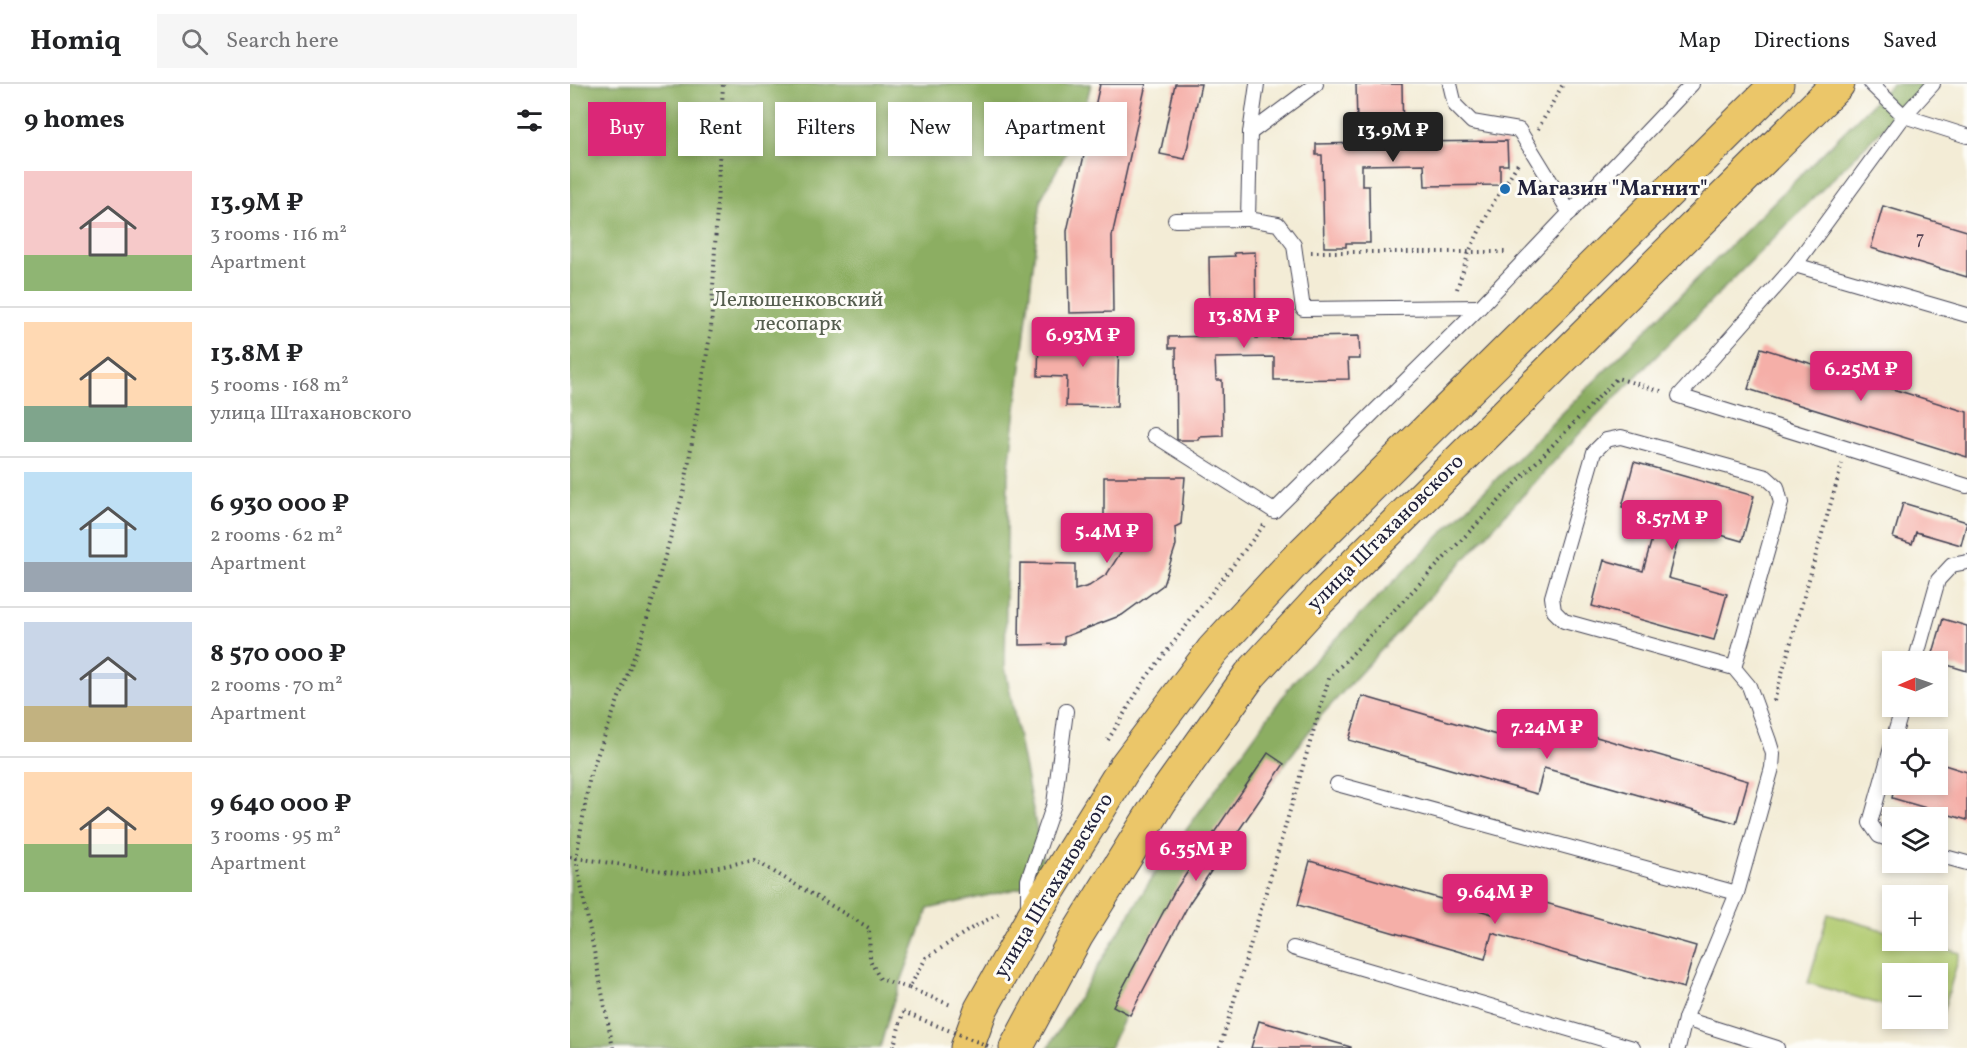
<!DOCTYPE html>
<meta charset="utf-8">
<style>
body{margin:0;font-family:Vollkorn,serif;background:#f6f6f6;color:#202124;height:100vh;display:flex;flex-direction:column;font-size:22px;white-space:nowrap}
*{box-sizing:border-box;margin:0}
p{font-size:20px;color:#757577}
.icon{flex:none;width:33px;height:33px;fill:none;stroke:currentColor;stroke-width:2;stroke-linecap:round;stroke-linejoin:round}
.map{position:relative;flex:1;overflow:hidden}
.sheet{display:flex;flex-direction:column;background:#fff;width:570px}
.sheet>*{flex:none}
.hud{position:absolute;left:18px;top:18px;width:570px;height:54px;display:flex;gap:12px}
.needle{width:39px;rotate:268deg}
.controls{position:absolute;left:1312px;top:567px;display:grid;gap:12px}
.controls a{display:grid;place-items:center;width:66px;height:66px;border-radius:0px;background:#fff;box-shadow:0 3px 9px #0003;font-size:30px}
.price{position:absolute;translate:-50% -51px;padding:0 14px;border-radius:6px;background:#db2777;color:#fff;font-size:20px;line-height:39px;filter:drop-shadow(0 2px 3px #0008)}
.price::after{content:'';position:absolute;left:50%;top:36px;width:18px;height:14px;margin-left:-9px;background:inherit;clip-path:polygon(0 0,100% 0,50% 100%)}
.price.active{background:#222;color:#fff}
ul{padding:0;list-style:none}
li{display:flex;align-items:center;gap:18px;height:150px;padding:0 24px}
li+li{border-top:2px solid #e0e0e0}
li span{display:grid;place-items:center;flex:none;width:168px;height:120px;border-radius:0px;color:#555}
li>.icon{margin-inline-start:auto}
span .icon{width:72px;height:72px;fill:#fffc;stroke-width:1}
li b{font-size:26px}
h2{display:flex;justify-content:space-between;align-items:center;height:72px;padding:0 24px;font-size:26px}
.tag{padding:0 21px;border-radius:0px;background:#fff;box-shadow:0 3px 9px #0003;font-size:21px;line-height:54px}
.tag.active{background:#db2777;color:#fff}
header{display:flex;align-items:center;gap:36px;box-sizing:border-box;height:84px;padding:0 30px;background:#fff;border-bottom:2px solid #e0e0e0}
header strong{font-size:28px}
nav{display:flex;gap:33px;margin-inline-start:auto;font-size:21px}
.search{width:420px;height:54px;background:#f6f6f6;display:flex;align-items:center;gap:15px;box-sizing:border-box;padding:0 21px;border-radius:0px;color:#757577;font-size:22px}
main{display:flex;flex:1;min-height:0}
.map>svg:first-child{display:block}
.green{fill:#b1ca70;stroke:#6a7656;stroke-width:1.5}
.forest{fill:#8cae62;stroke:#57684e;stroke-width:1.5}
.building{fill:#f5afa8}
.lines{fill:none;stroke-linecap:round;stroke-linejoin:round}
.lane-casing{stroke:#414052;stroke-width:16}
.primary-casing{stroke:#414052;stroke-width:35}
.path{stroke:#414052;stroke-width:4;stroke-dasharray:1.5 4.5;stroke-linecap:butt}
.lane{stroke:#fff;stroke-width:14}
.primary{stroke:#ebc669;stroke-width:33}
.path-bridge{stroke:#414052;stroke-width:4;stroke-dasharray:1.5 4.5;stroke-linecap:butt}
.poi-dot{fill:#1f6fb2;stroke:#fdfcf7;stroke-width:2}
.labels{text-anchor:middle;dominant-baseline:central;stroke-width:6;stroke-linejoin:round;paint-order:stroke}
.number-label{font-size:18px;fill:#574556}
.poi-label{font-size:21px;font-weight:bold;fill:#22223b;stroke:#fdfcf7;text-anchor:start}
.park-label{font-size:21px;fill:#545d4e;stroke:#fdfcf7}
.street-label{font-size:21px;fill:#22223b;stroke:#fdfcf7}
</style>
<header>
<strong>Homiq</strong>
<div class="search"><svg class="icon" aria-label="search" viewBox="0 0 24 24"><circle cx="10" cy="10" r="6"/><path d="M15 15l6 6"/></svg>Search here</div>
<nav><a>Map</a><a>Directions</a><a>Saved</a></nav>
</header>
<main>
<section class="sheet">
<h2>9 homes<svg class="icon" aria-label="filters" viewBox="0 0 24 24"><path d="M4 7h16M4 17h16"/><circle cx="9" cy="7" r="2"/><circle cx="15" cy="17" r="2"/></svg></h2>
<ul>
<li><span style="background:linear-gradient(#f6c9c9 70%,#8fb573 0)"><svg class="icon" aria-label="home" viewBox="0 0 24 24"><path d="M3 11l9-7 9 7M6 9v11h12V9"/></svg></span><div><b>13.9M ₽</b><p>3 rooms · 116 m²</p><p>Apartment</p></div></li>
<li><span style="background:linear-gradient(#ffd9b3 70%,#7fa58c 0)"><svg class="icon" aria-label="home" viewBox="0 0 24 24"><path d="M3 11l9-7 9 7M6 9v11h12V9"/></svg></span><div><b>13.8M ₽</b><p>5 rooms · 168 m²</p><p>улица Штахановского</p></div></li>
<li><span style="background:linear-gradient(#bfe0f5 75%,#9aa5b1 0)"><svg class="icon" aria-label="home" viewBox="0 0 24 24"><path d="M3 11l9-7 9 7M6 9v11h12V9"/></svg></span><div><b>6 930 000 ₽</b><p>2 rooms · 62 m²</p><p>Apartment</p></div></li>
<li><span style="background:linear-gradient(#c9d6e8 70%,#c2b280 0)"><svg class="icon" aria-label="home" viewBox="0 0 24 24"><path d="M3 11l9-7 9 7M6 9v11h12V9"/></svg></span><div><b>8 570 000 ₽</b><p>2 rooms · 70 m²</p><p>Apartment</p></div></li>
<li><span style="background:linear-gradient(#ffd9b3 60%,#8fb573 0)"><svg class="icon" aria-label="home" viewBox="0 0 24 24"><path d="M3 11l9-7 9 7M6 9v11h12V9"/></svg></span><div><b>9 640 000 ₽</b><p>3 rooms · 95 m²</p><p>Apartment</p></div></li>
</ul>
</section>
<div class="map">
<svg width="1397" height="964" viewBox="0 0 1397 964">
<rect width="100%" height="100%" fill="#fdfcf7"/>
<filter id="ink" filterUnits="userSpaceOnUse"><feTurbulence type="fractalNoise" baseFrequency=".0167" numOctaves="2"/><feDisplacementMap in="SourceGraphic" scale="12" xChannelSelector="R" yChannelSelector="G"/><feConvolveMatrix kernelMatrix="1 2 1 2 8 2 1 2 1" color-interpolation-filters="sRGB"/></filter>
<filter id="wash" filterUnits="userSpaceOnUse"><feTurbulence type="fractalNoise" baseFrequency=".008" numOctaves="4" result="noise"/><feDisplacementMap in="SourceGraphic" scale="24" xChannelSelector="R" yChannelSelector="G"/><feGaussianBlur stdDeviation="1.35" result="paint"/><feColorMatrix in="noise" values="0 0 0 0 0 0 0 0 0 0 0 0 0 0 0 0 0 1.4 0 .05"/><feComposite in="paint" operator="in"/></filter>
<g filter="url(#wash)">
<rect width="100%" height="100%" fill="#f3ecd6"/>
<path class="green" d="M1258,830L1323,849V856L1348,857L1390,869L1370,938L1358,935L1368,934V890H1323V924L1238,899Z"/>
<g class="forest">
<path d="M0,0H521L510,43L471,115L438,392L435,583L477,798L358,825L321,925L310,964H0Z"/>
<path d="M1322,0H1357L1011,348L749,634L596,840L540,964H478L585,789L724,597Z"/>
</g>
<g id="blocks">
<g class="building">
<path d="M530,0H576L542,152L543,228L499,229L497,147Z"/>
<path d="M605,0H631L615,75L590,70Z"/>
<path d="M786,0H832L833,58L937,57L938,81H930V101L855,102L854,80L792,81V102H799L800,159H776V163H754L752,71H746V60L794,59L793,40H787Z"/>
<path d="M1313,122L1397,147V193L1301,164Z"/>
<path d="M685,168L686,254L789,252L790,275H778L779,295L704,296V273L645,274L646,296H652L653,352L629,353V356H607L606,264H599V253L647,252L646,233H640L639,173L665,172L664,169Z"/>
<path d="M469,251L549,253L547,323L496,322L497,293L468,292Z"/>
<path d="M1191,264L1397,328V373L1178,305Z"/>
<path d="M1064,378L1184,412L1172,457L1112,440L1098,494L1157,510L1144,556L1022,522L1034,476L1073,487L1088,433L1052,423Z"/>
<path d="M534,393H615L611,440L605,443L606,461L593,501L552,531L494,553V560L449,561L450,479L505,480V506L519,502L537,490L558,457L559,446L534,447Z"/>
<path d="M1333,419L1397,438L1391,461L1346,448L1342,460L1323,454Z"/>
<path d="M1373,535L1397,542V587L1361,576Z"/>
<path d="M792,612L978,666L985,641L1178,697L1166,739L974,684L967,710L779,656Z"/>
<path d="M698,669L714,680L620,818L560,931L543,922L604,808Z"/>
<path d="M1368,679L1397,688V736L1322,714L1325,700H1368Z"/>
<path d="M740,777L926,831L934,807L1126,862L1114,904L922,849L915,875L728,821Z"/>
<path d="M689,937L781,963V964H681Z"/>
</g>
</g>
</g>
<g filter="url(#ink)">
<use href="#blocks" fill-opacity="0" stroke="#414052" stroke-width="1.5"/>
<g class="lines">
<g class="lane-casing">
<g id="lane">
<path d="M687,0L680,49L678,135L708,140L724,161L733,225L910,223"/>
<path d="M880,0L885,21L902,38L949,46L1000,129"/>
<path d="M1301,0L1334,32L1397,52"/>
<path d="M1363,0L1334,32L1225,181L1109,312L1397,402"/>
<path d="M680,49L746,0"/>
<path d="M605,136L678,135"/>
<path d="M1225,181L1397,231"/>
<path d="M584,351L704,427L910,223L1122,0"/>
<path d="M1345,578L1368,496L1382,481L1397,478"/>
<path d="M1323,656L1333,622"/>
<path d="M1323,657L1300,739L1309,752L1323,757"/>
<path d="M767,700L1167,809"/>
<path d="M1368,771L1397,779"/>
<path d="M458,827V796L484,720L496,627"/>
<path d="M723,864L1063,964"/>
<path d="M1115,935L1207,964"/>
<path d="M1108,964L1115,935L1167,809L1202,684L1203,670L1199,657L1179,602L1164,584L994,537L984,527L982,513L1024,368L1036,356L1051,353L1196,393L1207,403L1211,419L1164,584"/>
</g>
</g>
<g class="primary-casing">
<g id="primary">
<path d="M397,964L411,925L469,822L555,683L643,566L725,477L1207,0"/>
<path d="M446,964L507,851L591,716L680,591L749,516L1268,0"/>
</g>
</g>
<g class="path">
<path d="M968,45L993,0"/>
<path d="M741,168H938"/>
<path d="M887,205L899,168L923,119L949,78"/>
<path d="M1204,617L1272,380"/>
<path d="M538,656L576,594L694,441"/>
<path d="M0,773L113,790L184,776L299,844L300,876L310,895L339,904L356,874L402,844L432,828"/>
<path d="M339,904L383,922"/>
<path d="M43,964L6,775L20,691L73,549L114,406L141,245L153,0"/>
<path d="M331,964L324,962L333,928"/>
<path d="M650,964L759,594L1047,294L1094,308"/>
</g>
<use href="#lane" class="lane"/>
<use href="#primary" class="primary"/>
<path class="path-bridge" d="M333,928L423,964"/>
</g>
</g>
<circle class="poi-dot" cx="935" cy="105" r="6"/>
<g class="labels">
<g class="number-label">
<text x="1350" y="155">7</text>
</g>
<g class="poi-label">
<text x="947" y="105">Магазин "Магнит"</text>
</g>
<g class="park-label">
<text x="228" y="216">Лелюшенковский<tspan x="228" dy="24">лесопарк</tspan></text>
</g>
<g class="street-label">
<text transform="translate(816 449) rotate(-45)">улица Штахановского</text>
<text transform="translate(484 802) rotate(-59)">улица Штахановского</text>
</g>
</g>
</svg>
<div class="controls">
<a><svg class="needle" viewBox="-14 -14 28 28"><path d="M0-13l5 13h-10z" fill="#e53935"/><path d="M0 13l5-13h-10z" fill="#757577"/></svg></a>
<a><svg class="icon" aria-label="locate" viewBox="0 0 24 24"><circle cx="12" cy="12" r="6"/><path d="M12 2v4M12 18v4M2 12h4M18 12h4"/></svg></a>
<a><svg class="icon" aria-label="layers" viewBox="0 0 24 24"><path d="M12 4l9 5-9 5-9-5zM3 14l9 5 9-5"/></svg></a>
<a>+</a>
<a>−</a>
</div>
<b class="price active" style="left:823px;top:79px">13.9M ₽</b>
<b class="price" style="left:674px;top:265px">13.8M ₽</b>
<b class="price" style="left:513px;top:284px">6.93M ₽</b>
<b class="price" style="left:1291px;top:318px">6.25M ₽</b>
<b class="price" style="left:1102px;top:467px">8.57M ₽</b>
<b class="price" style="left:537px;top:480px">5.4M ₽</b>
<b class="price" style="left:977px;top:676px">7.24M ₽</b>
<b class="price" style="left:626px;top:798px">6.35M ₽</b>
<b class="price" style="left:925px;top:841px">9.64M ₽</b>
<div class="hud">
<a class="tag active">Buy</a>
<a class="tag">Rent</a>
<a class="tag">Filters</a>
<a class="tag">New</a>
<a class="tag">Apartment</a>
</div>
</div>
</main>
